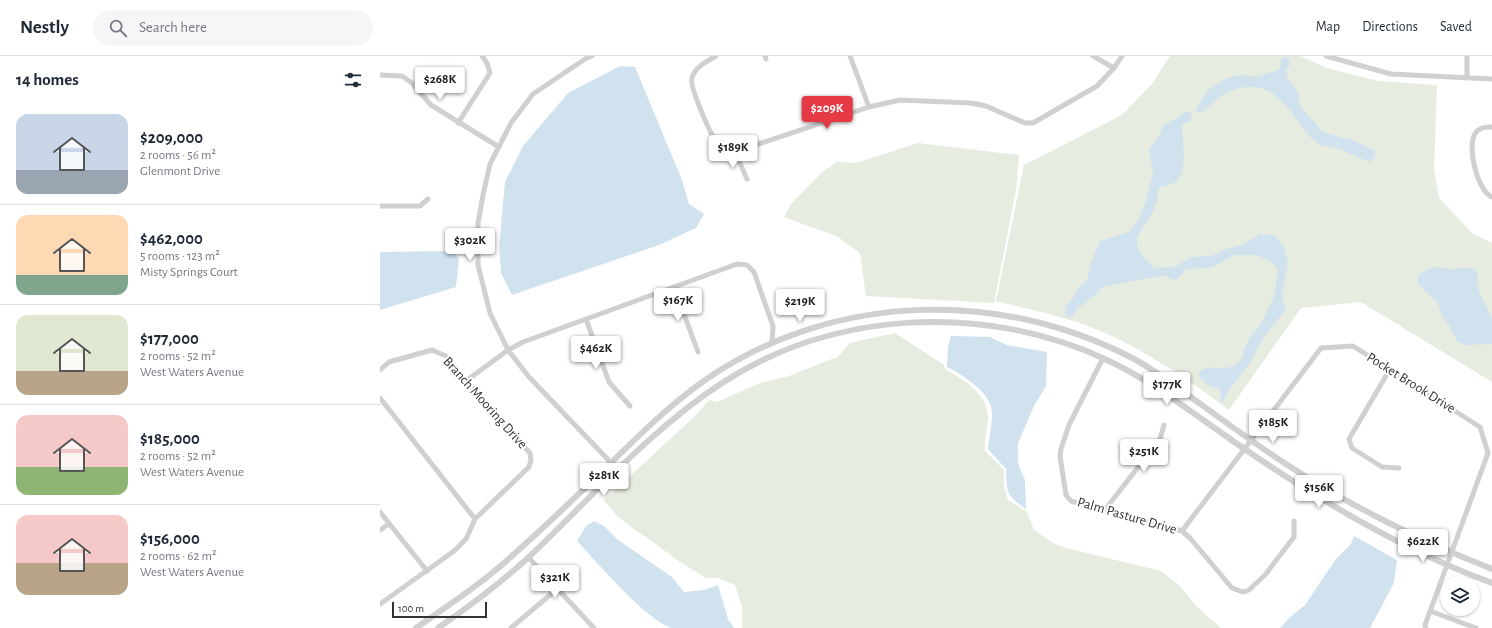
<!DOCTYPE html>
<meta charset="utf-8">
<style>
body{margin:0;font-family:"Alegreya Sans",sans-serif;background:#f6f6f7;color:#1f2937;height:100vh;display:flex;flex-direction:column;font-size:15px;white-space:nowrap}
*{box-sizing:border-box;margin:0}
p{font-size:13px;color:#747a83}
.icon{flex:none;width:22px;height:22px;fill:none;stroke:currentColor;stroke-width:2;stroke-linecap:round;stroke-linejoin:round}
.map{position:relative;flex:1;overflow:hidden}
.drawer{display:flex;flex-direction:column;background:#fff;width:380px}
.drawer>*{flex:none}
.controls{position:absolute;left:1060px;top:520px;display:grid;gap:8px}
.controls a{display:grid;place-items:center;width:40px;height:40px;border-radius:50%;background:#fff;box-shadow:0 1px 3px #0004;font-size:20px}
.scale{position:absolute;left:12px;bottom:10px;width:95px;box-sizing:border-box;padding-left:4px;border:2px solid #333;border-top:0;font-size:11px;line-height:14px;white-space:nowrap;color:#333;-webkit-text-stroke:3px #fff;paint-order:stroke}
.price{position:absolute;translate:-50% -34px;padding:0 9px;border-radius:4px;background:#fff;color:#222;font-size:13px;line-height:26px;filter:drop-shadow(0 1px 2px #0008)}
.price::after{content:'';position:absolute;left:50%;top:24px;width:12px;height:9px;margin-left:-6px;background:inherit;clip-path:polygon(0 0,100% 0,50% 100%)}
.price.on{background:#e63946;color:#fff}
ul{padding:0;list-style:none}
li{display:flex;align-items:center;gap:12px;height:100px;padding:0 16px}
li+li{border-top:1px solid #e0e1e3}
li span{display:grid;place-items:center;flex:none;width:112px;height:80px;border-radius:12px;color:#555}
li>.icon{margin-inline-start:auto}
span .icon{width:48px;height:48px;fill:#fffc;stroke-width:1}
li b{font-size:17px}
h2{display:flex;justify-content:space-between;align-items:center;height:48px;padding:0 16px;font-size:17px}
header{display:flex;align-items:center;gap:24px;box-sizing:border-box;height:56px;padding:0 20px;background:#fff;border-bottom:1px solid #e0e1e3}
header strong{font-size:19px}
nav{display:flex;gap:22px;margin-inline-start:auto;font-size:14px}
.search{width:280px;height:36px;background:#f6f6f7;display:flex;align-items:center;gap:10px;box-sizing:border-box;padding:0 14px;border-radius:22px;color:#747a83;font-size:15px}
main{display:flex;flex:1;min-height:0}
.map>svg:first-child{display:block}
.green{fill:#e6ecdf}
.water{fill:#cfe2ee}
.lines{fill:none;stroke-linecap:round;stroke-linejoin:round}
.minor{stroke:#d0d0d0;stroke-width:5}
.tertiary{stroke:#d0d0d0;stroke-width:6}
.labels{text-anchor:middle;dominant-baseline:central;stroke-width:4;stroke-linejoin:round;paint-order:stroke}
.street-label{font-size:14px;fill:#333;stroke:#fff}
</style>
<header>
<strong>Nestly</strong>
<div class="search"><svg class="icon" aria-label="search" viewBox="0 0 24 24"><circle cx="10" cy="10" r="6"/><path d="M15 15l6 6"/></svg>Search here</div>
<nav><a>Map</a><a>Directions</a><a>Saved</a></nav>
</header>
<main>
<section class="drawer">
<h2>14 homes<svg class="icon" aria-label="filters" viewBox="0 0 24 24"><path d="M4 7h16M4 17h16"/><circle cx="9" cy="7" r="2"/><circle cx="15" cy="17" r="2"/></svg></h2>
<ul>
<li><span style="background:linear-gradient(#c9d6e8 70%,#9aa5b1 0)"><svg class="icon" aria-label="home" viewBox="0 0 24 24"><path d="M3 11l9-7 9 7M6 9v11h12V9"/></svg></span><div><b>$209,000</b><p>2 rooms · 56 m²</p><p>Glenmont Drive</p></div></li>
<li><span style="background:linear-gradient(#ffd9b3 75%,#7fa58c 0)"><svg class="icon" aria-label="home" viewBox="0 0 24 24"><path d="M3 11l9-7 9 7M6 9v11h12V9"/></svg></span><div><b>$462,000</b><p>5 rooms · 123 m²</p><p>Misty Springs Court</p></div></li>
<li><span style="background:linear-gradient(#dfe7d0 70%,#b9a48a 0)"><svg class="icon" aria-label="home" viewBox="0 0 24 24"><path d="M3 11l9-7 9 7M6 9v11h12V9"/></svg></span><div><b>$177,000</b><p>2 rooms · 52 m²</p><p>West Waters Avenue</p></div></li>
<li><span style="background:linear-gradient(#f6c9c9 65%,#8fb573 0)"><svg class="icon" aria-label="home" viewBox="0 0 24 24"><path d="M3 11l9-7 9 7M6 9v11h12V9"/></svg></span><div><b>$185,000</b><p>2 rooms · 52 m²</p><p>West Waters Avenue</p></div></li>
<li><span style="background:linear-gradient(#f6c9c9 60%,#b9a48a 0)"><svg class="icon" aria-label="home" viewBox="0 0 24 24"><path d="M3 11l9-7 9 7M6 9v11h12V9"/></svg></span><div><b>$156,000</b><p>2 rooms · 62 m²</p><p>West Waters Avenue</p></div></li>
</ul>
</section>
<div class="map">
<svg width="1112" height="572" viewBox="0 0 1112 572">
<rect width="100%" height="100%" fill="#fff"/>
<g class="green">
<path d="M790,0H920L947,12L998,25L1057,29L1054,113L1059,142L1093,178L1112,187V326L981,246L921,252L849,354C805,321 760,290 708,270C678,259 646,253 616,245L644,109L742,59L772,28Z"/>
<path d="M538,87L639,99L636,134L614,247L486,240L480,197L458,181L404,161L411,148L442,116L457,106L476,107Z"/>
<path d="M515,277L564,309L565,313C585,324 609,339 608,364C607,374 604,385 605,395L624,414V431L628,444L647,456L654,474L673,487L686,492L781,515L800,530L815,549L841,572H362V551L355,529L338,522H326L300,506L266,481L255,474L237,460L224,444L314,361L329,344L337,346L380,327L409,320L454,302L456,303L470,287Z"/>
</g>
<g class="water">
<path d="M903,1L909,2L910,9L906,13L907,22L918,36L920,50L943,76L975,85L995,95V101L990,106C980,102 971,98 962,94C953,90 943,92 936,86C913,68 904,30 870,31C850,31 837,42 823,56H816V52L828,34L847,22L862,19L875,21L899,14L901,4Z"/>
<path d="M240,10L255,11L302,124L309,148L324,158L316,172L279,189L132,239L121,217L119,191L125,126L143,90L188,37Z"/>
<path d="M804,56H810L812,61L810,65L802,69C802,82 809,120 794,127C790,129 784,129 779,132C778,137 778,142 776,147C766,178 739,181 775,212L795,211L811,201L832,200L843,194L864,188L871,183L876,182L878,178L894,179L904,190L908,208L902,237L905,255L885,279L870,307L849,334L843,346L840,345L841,338L839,332C828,331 825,328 819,319L820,315C835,305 848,322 863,300L864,293L870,281L881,268L894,240L898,214L895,209L878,199H855L830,212L806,213L798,223L792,224L785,219L722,231C716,240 709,242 701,250C696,254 694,259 688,262L685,258V251L694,241L696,234L707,224L712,204L720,185L749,176L757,166L766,145L773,117L769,93L780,78L783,69L799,61Z"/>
<path d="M72,195L79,203L76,231L0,254V196Z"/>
<path d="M1057,211L1069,213L1092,212L1098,217C1094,235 1107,248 1112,263C1112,270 1112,281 1112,288L1084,289L1077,285L1069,269L1063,262L1058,247L1037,227L1039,218L1050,212Z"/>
<path d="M571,280L610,281L627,289L667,296L666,330L654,350L638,387V408L645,424L646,453C626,439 627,437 626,413L608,393C609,380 614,362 611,350C606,334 580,317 567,311L568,291Z"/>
<path d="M214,465L224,470L238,484L292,521L304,536L324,534L338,529L348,563L354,572C339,572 305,572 292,572C268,566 216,505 197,485L206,470Z"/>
<path d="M974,480L1017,504L1014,527L990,572H900L910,561L925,549L956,503L971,488Z"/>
</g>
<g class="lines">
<g class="minor">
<path d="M212,0L205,3L153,38L131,67L110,108L103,139L98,167V209L110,257L128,294L149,321L238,414"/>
<path d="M336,0C327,5 315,11 312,22C309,31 332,82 339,90C343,95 349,95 355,96L489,51L520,44L591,47L606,50L645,67H653L717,30L734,12L742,0"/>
<path d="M385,0L386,3"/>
<path d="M470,0L489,51"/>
<path d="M713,0L734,12"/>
<path d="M946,0L1011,18L1112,23"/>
<path d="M1087,0V22"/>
<path d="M0,19L22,20L32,27L51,49L119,91"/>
<path d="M78,67L110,17L107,7L102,0"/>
<path d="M1112,71C1106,71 1102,71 1097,75C1085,86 1097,135 1112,141"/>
<path d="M355,96L367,123"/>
<path d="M0,150H40L48,143"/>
<path d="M294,231L318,296"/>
<path d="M206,263L229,326L250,350"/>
<path d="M723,302L689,369L681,393L680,400L686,439L691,445L802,475L810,482L852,532L863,536L869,534L885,519L914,481V465"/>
<path d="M1010,313L969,383L972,392L1002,411L1019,412"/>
<path d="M0,314L9,306L52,294L66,300L108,352L150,397L151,404L149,411L95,463L86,483L74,495L0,548"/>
<path d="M86,325L128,294L143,286L357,208L367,209L374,216L393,270L392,287"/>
<path d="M0,342L95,463"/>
<path d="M724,455L780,383L784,369"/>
<path d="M0,456L47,515"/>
<path d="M0,474L9,468"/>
<path d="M802,475L941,292L973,290L1100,371L1108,397L1045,569L1046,572"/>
<path d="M148,501L214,572"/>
<path d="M1050,555L1096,572"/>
<path d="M131,572L177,533"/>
</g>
<g class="tertiary">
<path d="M36,572C61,554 88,537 112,517C146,489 178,458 209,428C249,390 286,350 331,320C458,236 623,233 756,304C774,314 791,327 808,339C840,362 872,386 906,408C970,450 1041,485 1112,513"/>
<path d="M58,572C90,550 122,526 150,500C212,441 270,374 342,327C454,254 604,247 725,303C777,327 821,364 869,396C945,448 1025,495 1112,527"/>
</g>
</g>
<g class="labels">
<g class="street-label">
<text transform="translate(1031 327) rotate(32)">Pocket Brook Drive</text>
<text transform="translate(105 347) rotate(48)">Branch Mooring Drive</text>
<text transform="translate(747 460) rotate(16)">Palm Pasture Drive</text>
</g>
</g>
</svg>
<div class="controls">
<a><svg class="icon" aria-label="layers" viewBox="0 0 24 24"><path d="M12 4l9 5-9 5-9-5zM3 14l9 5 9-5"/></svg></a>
</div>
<div class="scale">100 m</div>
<b class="price" style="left:60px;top:45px">$268K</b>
<b class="price on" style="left:447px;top:74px">$209K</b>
<b class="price" style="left:353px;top:113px">$189K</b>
<b class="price" style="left:90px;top:206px">$302K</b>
<b class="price" style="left:298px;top:266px">$167K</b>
<b class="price" style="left:420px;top:267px">$219K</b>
<b class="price" style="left:216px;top:314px">$462K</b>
<b class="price" style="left:787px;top:350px">$177K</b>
<b class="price" style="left:893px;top:388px">$185K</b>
<b class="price" style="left:764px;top:417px">$251K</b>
<b class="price" style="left:224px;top:441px">$281K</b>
<b class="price" style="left:939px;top:453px">$156K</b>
<b class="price" style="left:1043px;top:507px">$622K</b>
<b class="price" style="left:175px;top:543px">$321K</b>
</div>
</main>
